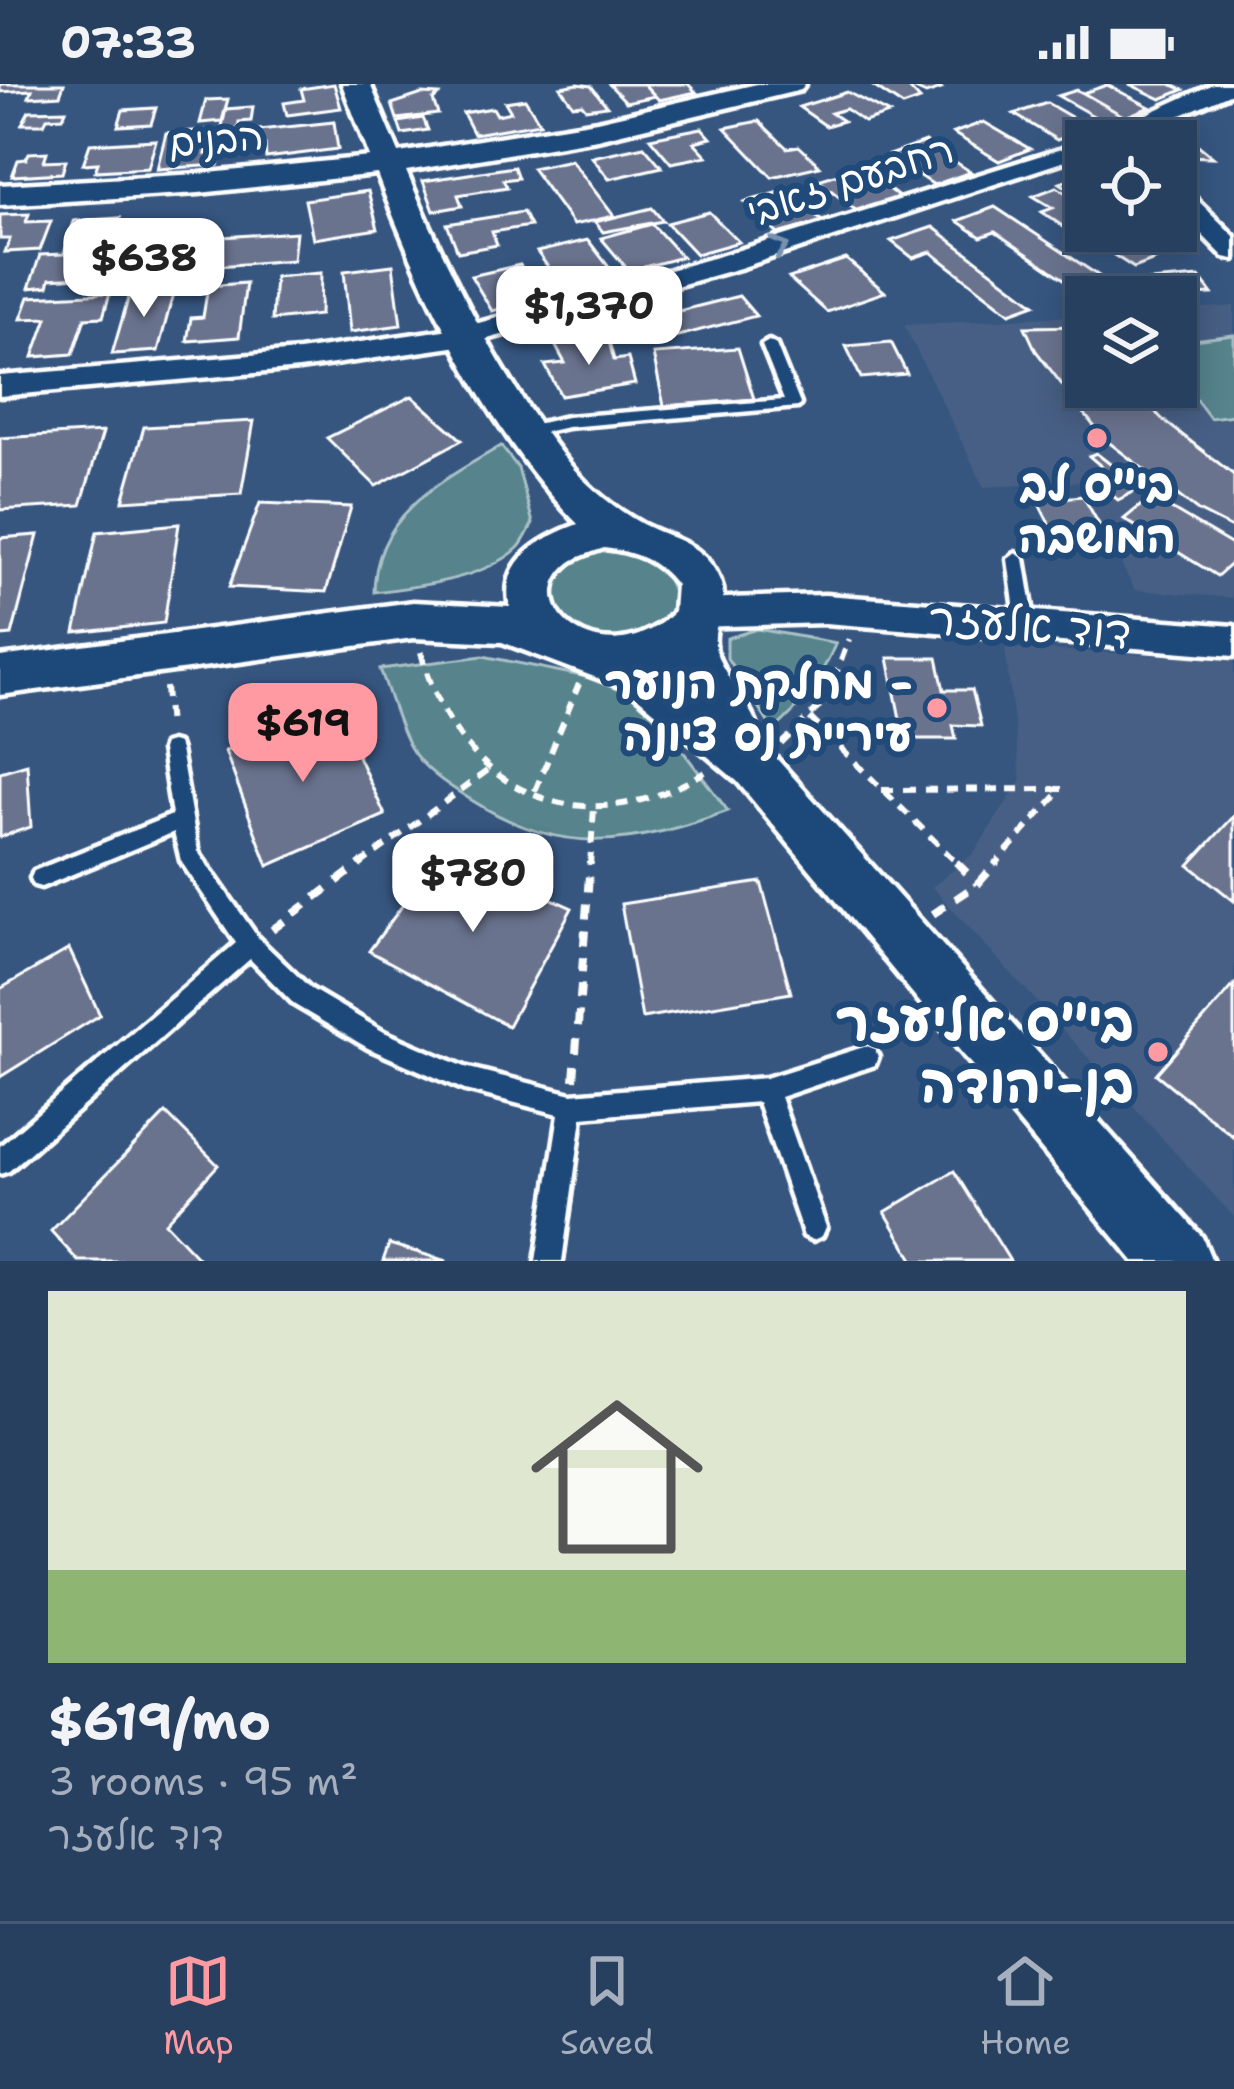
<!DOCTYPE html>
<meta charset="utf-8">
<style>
body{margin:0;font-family:"Shantell Sans","Playpen Sans Hebrew",sans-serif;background:#344b69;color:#f1f3f6;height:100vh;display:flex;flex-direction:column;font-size:45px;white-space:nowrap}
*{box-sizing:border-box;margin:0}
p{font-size:39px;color:#a5afbd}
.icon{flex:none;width:66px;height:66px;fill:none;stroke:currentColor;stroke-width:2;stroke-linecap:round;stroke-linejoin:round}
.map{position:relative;height:1177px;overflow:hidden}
.sheet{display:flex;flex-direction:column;background:#284060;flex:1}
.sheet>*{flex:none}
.buttons{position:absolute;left:1065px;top:36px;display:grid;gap:24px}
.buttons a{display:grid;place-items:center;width:132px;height:132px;border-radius:0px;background:#284060;box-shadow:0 6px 30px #0003,0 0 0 3px #445975;font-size:60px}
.price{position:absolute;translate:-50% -102px;padding:0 27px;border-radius:24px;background:#fff;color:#222;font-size:39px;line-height:78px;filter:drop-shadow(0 3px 6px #0008)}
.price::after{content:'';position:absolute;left:50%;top:72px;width:36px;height:27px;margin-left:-18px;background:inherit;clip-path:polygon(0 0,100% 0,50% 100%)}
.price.active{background:#ff9aa2;color:#111}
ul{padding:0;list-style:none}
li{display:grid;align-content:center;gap:24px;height:636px;padding:0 48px}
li+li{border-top:3px solid #445975}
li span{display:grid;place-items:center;height:372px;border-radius:0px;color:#555}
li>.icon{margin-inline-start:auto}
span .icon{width:216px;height:216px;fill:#fffc;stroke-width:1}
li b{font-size:51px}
.status{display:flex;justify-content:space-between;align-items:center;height:84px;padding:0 60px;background:#284060;direction:ltr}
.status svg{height:33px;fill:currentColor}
.dock{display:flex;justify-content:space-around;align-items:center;height:168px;border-top:3px solid #445975;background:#284060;font-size:33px;color:#a5afbd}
.dock a{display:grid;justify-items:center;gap:6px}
.dock .active{color:#ff9aa2}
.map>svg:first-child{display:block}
.built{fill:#465f84}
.green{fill:#56838c;stroke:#aac1c6;stroke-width:3}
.building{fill:#6b738e;stroke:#fff;stroke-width:3}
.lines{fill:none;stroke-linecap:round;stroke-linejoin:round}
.service-casing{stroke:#fff;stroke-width:9}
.minor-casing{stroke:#fff;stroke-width:9}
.tertiary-casing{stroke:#fff;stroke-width:9}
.path-far1{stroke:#fff;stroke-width:6;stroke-dasharray:12 9;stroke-linecap:butt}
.path{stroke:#fff;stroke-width:8;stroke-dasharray:15 12;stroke-linecap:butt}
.service{fill:#1f4a7a;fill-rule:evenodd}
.minor{fill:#1f4a7a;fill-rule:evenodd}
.tertiary{fill:#1f4a7a;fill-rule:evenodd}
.oneway{stroke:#7992af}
.poi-dot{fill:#ff9aa2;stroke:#1f4a7a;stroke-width:4.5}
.labels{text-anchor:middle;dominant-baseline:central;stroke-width:12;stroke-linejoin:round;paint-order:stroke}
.far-street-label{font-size:39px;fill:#fff;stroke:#1f4a7a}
.poi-label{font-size:45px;font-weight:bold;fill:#fff;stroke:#1f4a7a}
.street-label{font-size:45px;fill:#fff;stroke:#1f4a7a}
.near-poi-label{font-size:54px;font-weight:bold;fill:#fff;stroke:#1f4a7a;text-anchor:end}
</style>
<div class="status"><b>07:33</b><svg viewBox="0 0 49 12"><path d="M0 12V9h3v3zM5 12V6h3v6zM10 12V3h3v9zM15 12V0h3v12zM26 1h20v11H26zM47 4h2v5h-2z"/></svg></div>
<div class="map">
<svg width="1234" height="1177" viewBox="0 0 1234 1177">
<rect width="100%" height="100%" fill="#365680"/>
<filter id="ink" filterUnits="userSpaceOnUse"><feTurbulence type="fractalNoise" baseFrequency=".00833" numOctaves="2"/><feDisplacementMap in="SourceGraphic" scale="24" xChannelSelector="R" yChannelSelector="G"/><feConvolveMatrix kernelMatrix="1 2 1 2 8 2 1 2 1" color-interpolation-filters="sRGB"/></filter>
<g filter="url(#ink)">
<g class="built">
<path d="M1234,222V514L1135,506L1077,398L984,403L904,241L1086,231V303H1176V226Z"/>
<path d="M1005,564L1234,575V1133L932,803L973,770L1021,696Z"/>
</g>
<g class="green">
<path d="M1234,251V331L1210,334L1176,289V258Z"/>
<path d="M501,362L518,384L533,439C529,446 524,458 518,464C485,495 416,503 374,508C375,430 441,397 501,362Z"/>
<path d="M601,464C640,464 667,477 675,516C667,538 657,545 635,552C560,576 512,490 601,464Z"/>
<path d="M757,545L836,559C820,594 803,623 773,646L727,574V554Z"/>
<path d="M483,572L616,599L652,626L728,727C632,761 564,774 473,717C451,703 423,686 410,663C397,640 390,610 380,585Z"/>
</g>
<g class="building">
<path d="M0,0H64L60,11L29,13L32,6L0,8Z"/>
<path d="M334,0L341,24L287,31L284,19L304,16L301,5Z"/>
<path d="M578,0L591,2L607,22L586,25L582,20L573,21L560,3Z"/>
<path d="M609,0H644L655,12L626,18Z"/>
<path d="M644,0H688L696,8L659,16Z"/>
<path d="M870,0H933L941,5L926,10L906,1L920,16L903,22Z"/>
<path d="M1129,0H1170L1183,6L1161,15Z"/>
<path d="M1107,1L1150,23L1125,33L1083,9Z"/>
<path d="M1077,6L1083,9L1125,33L1106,39L1058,12Z"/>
<path d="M847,8L889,30L864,38L846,25L831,29L843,37L826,42L799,23Z"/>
<path d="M422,10L439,11L433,16L438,30L397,35L392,20Z"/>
<path d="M228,15L222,37L200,39L206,16Z"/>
<path d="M525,15L540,39L474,50L463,29L493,24L497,31L511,28L505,18Z"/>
<path d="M1047,19L1090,44L1057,56L1014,30Z"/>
<path d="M253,23L251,37L239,38L238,46L221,47L226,25Z"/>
<path d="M156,24L151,40L118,42L123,26Z"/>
<path d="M66,26L63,33L47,34L44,40H22L29,27Z"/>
<path d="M423,34L428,46L402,50L398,38Z"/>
<path d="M759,37L787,64L799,62L820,82L772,93L725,44Z"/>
<path d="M334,38L338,65L266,74L265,61L250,63L249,47Z"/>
<path d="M984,38L1030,65L999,77L953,49Z"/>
<path d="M702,44L711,54L694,58L707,72L671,79L650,54Z"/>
<path d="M211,46L206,70L221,69L218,81L157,85L166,49Z"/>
<path d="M1187,52L1213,73L1178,72L1189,81L1176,83V57H1161Z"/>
<path d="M156,56L148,84L95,87L98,79L83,80L90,60Z"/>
<path d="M925,58L971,88L934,101L889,71Z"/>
<path d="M644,62L662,83L609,95L592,73Z"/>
<path d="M47,68L44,77L66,76L62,89L12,92L18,76L26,75L29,69Z"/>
<path d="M571,76L614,132L573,141L532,84Z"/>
<path d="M514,83L518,94L503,96L507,103L458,111L462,122L434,127L423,97Z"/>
<path d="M860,83L900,114L858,128L818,96Z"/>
<path d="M1086,90V116L1060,99L1075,93Z"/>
<path d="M1057,103L1086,122V142L1080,138L1065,144L1042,128L1053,124L1033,112Z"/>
<path d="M788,106L823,138L778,150L744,118Z"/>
<path d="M368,107L378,145L313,155L305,116Z"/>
<path d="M995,123L1108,198L1083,208L995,148L981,153L957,137Z"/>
<path d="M652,124L663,137L603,148L595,138Z"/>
<path d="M523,128L530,142L492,148L497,161L458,168L447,140Z"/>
<path d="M709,128L739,158L696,170L667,139Z"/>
<path d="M29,130L26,138L51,137L40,166L5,168L10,155H0V131Z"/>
<path d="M120,134L115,154L103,155L93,192L50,195L48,202L29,204L40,171L64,170L74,137Z"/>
<path d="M652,140L682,173L629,187L601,154Z"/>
<path d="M933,143L1035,220L1010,229L931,168L913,174L891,157Z"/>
<path d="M1094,147H1126L1165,172L1134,184L1097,160L1107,156Z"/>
<path d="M296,148L293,176L140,188L147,157L181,154L179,165L194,164L195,155Z"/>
<path d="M588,156L618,195L566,208L537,168Z"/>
<path d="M846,175L885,208L827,228L789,194Z"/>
<path d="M393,181L401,241L350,248L344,187Z"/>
<path d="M520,181L541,215L492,227L471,192Z"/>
<path d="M321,189L320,231L272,236L275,193Z"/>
<path d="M1199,193L1212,210L1162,213L1149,197Z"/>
<path d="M246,199L239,253L187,257L191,234L203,233L208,202Z"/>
<path d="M175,203L158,267L112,270L131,205Z"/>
<path d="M110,209L103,233L85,234L73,270L33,273L47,234L21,235L29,213Z"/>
<path d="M739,212L756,232L654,258L639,237Z"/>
<path d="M1086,242V303H1132L1163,336L1234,391V445L1198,427L1103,354L1036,267L1025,243Z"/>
<path d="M608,254L614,276L628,274L635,300L561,312L545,281L565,279L554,259Z"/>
<path d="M891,258L907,290L861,294L846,262Z"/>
<path d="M738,264L754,315L664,322L653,270Z"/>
<path d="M412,312L462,356L376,402L327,354Z"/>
<path d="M254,337L241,410L123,417L144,343Z"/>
<path d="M103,348L81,421L0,426V354Z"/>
<path d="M1096,369L1141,404L1118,416L1086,390L1101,382L1089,372Z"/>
<path d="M1083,412L1113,465L1064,469L1037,416Z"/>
<path d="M1151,413L1234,462V477L1217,492L1124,435Z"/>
<path d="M260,419L351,423L326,508L229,503Z"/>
<path d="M179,440L164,539L75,549L97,448Z"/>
<path d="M38,451L12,551L0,552V454Z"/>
<path d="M888,574H937L944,606H972L981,642L953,641L956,655H904Z"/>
<path d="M335,622L385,731L268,782L225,667Z"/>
<path d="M27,680L31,743L0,753V688Z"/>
<path d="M1234,732V817L1189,781Z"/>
<path d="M443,766L572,824L508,942L369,867Z"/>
<path d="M761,798L791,909L642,934L621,820Z"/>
<path d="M69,865L100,931L0,993V905Z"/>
<path d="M1234,901V1053L1156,990Z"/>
<path d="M166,1029L218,1081L165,1139L201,1177H78L51,1147Z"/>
<path d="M954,1087L1010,1177H914L885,1128Z"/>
<path d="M389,1160L447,1177H383Z"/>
</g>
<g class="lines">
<g class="service-casing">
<g id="service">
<path d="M769,257L776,261L800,320L798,323L567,343L527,352L520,347L522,343L567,333L784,316L762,261Z"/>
<path d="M1016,469L1024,475L1035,541L1026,548L1017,541L1008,475Z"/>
<path d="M171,658L178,660L180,666L198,768L258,854L311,905L384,948L465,983L572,1010L766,994L867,962L875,965L878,973L875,981L780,1013L826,1143L822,1152L813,1156L804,1152L758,1018L582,1033L562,1177H536L559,1030L465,1006L368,964L295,921L250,875L9,1087L0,1090V1062L236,859L181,777L174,748L41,803L34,801L31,794L34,787L172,731L162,666L164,660Z"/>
</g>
</g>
<g class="minor-casing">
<g id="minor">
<path d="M1213,0H1234V8L1121,57H1086V70L740,184L466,261L299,285L0,312V292L299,267L464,243L720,172L1090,56Z"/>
<path d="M1176,101L1185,104L1234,152V175L1224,173L1176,124Z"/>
<path d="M825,511L1234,542V572L825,539L696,543L683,539L677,529L683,519L696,515Z"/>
</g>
</g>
<g class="tertiary-casing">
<path id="tertiary" d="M342,0H370L399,69L597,37L757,0H805L801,6L597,55L406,87C449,189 500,295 571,382C590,405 617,426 642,440C673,456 705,459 720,497C731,526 705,543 719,576C731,602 758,629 760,656L1202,1153L1212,1177H1134L737,697L629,606L502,558L413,554L0,611V573L413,518L510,523C499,476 541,454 578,440C487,348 423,211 377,90L199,109L0,121V101L199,90L370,73ZM604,464C633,467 658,476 676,501L674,528C605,596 516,523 569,479C578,472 593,468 604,464Z"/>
</g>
<g class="path-far1">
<path d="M421,568C457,707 580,765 705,688"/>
<path d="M166,603L169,644"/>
<path d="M810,634L959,781"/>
<path d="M781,660L827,615L849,555"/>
<path d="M882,706L1062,705L994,781"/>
<path d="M535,707L579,600"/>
<path d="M359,781L491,684"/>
<path d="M590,781L594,724"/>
</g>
<g class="path">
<path d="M956,778L978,800"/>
<path d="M933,830L978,800L997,778"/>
<path d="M272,846L363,778"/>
<path d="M574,996L590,778"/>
</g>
<use href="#service" class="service"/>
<use href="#minor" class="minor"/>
<use href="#tertiary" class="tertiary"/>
</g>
<defs><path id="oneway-chevron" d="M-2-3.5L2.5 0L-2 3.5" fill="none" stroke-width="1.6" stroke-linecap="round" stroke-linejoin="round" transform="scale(3)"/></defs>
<use class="oneway" href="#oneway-chevron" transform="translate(780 163) rotate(-17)"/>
</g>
<g class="poi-dot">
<circle cx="1097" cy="354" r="12"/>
<circle cx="937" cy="624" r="12"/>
<circle cx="1158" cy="968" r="12"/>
</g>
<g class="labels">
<g class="far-street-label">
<text transform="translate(216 55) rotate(-5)">הבנים</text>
<text transform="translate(850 96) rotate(-18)">רחבעם זאבי</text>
</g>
<g class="poi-label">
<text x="1097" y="400">בי"ס לב<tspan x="1097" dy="52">המושבה</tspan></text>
<text x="913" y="598" text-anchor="end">מחלקת הנוער -<tspan x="913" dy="52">עיריית נס ציונה</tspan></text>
</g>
<g class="street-label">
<text transform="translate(1030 541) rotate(4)">דוד אלעזר</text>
</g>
<g class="near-poi-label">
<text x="1134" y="937">בי"ס אליעזר<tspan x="1134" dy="62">בן-יהודה</tspan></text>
</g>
</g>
</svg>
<div class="buttons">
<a><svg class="icon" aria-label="locate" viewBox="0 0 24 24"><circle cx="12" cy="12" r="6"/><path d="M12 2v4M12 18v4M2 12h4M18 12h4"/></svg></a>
<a><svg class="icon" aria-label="layers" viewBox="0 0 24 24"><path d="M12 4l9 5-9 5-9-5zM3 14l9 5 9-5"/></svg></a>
</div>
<b class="price" style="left:144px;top:236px">$638</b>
<b class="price" style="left:589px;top:284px">$1,370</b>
<b class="price active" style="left:303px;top:701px">$619</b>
<b class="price" style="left:473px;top:851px">$780</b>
</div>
<section class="sheet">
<ul>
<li><span style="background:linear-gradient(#dfe7d0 75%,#8fb573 0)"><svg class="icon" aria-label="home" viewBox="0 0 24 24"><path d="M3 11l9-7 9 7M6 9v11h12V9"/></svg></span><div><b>$619/mo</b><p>3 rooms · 95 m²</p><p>דוד אלעזר</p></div></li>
</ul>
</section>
<nav class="dock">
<a class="active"><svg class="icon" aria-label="map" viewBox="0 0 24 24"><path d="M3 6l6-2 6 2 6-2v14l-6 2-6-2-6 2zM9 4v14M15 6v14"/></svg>Map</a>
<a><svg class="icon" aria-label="saved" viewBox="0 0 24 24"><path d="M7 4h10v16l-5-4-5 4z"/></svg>Saved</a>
<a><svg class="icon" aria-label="home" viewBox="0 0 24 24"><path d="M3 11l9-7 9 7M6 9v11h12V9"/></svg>Home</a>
</nav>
